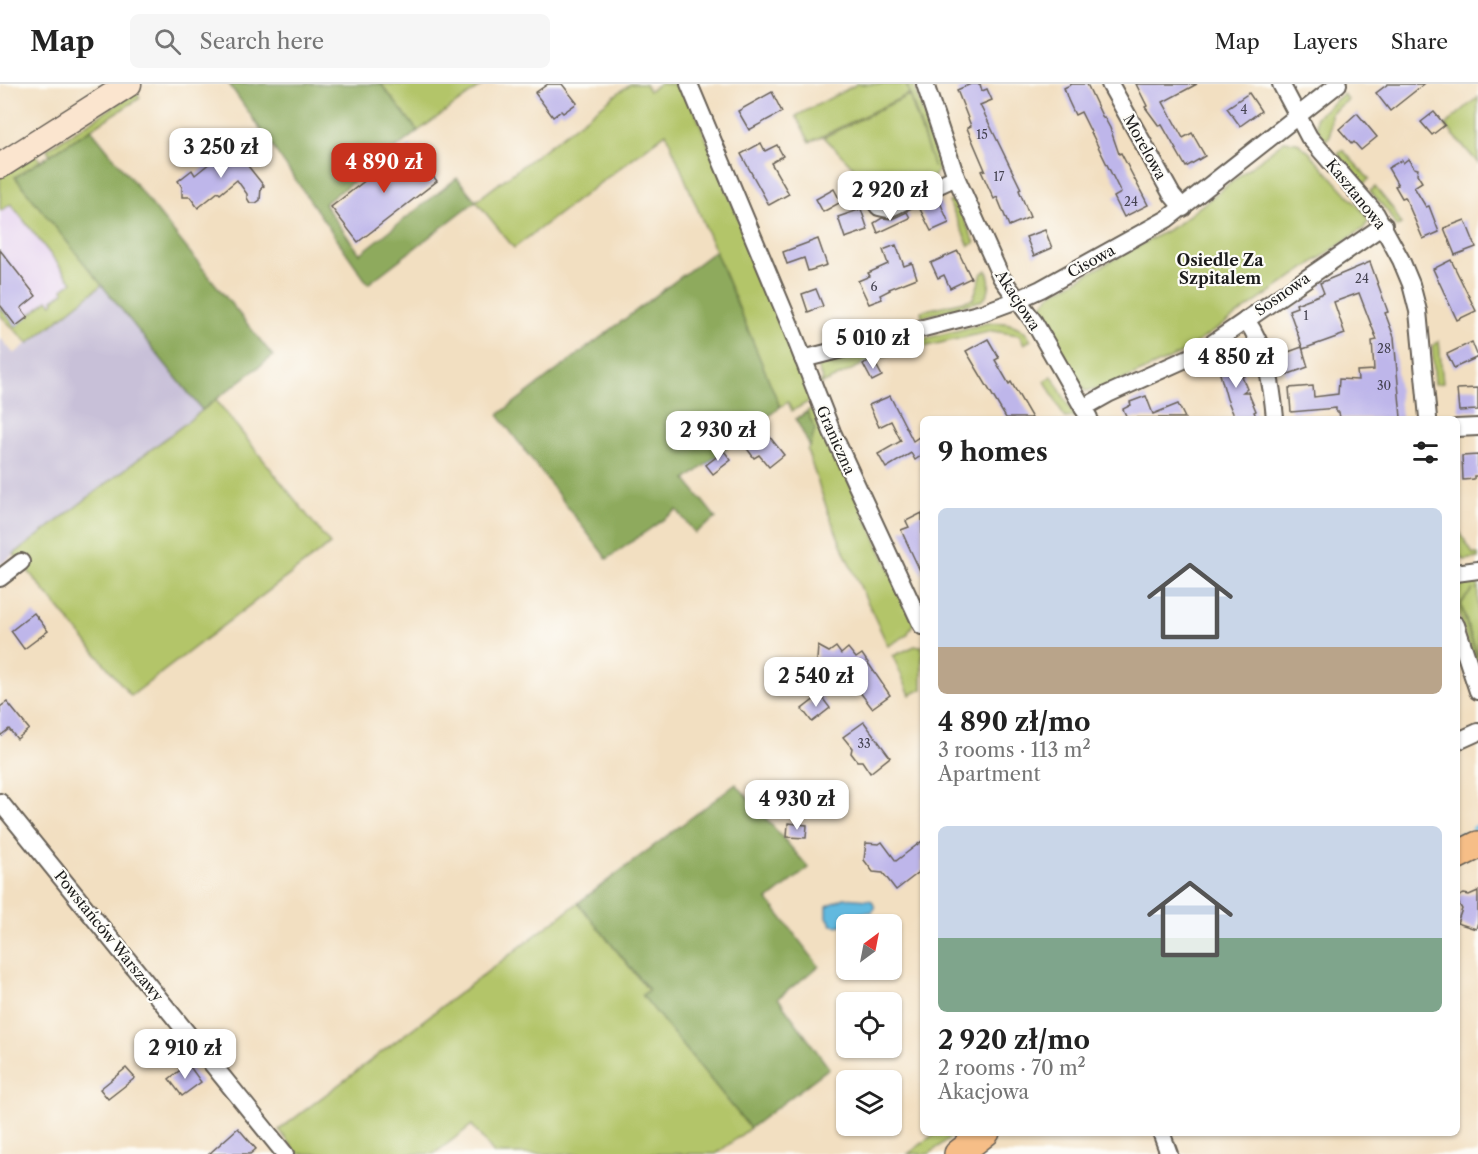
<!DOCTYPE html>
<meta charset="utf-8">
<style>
body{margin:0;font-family:"Libre Caslon Text",serif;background:#f6f6f6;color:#222;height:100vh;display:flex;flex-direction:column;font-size:22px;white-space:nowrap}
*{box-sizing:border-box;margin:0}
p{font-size:20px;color:#767676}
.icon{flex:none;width:33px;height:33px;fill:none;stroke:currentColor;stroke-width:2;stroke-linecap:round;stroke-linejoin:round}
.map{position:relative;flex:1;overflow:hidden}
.side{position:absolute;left:920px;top:332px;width:540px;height:720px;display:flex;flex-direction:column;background:#fff;border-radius:9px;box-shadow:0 2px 4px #0004}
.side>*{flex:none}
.needle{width:39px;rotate:32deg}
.controls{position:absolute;left:836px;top:830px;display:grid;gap:12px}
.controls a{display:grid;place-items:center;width:66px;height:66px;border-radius:9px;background:#fff;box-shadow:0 2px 4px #0004;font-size:30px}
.price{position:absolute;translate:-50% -51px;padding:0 14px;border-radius:12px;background:#fff;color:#222;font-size:20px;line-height:39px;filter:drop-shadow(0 2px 3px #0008)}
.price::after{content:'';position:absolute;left:50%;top:36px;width:18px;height:14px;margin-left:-9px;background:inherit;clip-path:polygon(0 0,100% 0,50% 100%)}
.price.active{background:#c8321e;color:#fff}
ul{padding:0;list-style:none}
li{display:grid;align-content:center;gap:12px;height:318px;padding:0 18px}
li span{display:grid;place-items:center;height:186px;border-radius:9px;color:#555}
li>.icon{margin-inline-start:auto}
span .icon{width:108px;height:108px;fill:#fffc;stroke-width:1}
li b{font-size:26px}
h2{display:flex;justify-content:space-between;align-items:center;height:72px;padding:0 18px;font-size:26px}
header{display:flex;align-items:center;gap:36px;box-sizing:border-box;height:84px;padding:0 30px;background:#fff;border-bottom:2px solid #e0e0e0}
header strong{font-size:28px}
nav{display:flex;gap:33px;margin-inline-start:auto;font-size:21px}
.search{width:420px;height:54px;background:#f6f6f6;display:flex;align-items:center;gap:15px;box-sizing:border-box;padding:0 21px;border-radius:9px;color:#767676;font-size:22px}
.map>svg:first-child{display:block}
.built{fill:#e6d3f0}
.industrial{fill:#c8c0d8}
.green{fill:#b3c569;stroke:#687042;stroke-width:1.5}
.forest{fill:#8eaa5d;stroke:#55633c;stroke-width:1.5}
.water{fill:#62b9df;stroke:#3f6a7e;stroke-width:1.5}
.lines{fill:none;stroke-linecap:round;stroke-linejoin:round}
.stream{stroke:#62b9df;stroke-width:4.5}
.building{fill:#beb6ea}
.street-casing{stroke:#676056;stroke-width:20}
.secondary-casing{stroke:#676056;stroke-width:27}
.primary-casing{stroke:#676056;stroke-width:30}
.street{stroke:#fff;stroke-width:16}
.secondary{stroke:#fbe5cf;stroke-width:24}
.primary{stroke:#f6be87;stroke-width:27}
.labels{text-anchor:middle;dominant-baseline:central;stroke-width:4.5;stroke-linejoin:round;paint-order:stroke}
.number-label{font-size:12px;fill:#444250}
.street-label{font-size:15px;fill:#1c1c1c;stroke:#fdfcf7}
.neighbourhood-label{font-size:16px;font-weight:bold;fill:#1c1c1c;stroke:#fdfcf7}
</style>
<header>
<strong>Map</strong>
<div class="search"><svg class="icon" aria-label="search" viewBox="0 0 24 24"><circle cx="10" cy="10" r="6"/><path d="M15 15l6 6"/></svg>Search here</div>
<nav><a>Map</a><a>Layers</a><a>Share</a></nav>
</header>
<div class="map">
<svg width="1478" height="1070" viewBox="0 0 1478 1070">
<rect width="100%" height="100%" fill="#fdfcf7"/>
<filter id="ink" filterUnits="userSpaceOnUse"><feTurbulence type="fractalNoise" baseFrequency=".0167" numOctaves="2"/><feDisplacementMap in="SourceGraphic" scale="12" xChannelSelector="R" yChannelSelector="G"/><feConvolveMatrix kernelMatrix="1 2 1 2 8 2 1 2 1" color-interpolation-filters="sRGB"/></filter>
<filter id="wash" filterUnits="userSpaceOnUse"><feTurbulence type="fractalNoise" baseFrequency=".008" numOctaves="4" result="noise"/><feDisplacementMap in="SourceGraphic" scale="24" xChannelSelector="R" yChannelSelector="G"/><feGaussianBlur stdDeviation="1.35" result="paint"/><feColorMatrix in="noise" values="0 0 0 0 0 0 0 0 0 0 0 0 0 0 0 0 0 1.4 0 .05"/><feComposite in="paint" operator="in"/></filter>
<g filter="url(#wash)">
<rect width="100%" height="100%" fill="#f2dfc1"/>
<path class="built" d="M0,103L102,201L29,259L0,225Z"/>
<path class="industrial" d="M102,201L202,326L0,481V253L14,270Z"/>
<g class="green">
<path d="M381,0H484L418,47Z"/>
<path d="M630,0H645L649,7L659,0H684L812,316L792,327L788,318L780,323L666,49L514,164L476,117Z"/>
<path d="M857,0H906L909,10L810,58L796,32Z"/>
<path d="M907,0H913L939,76V85L932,94L934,97L885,119L878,109L824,53L909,11L934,84Z"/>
<path d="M137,8L140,14L50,71L47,65Z"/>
<path d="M1343,10L1348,16L1331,29L1330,52L1326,56L1317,45L1316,33Z"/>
<path d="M1478,13V79L1445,41Z"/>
<path d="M1284,57L1297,58L1310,69L1366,131L1368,138L1364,144L1180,270L1103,305L1085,307L1042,235C1040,224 1042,218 1051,210L1175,142Z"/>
<path d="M1343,66L1369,95L1364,100L1338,70Z"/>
<path d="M36,71L41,77L15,93L102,201L29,259L25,256L0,231V223L16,242L48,216L52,220L54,218L53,216L64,208L63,205L72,198L11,120L1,127L0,125V91Z"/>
<path d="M1375,103L1393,125L1401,140L1396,143L1388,128L1370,107Z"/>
<path d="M955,116L975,159L969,162L949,118Z"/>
<path d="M987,186C991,197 991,207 983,216L922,233L921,227L973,215L982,189Z"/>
<path d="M987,239C1005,237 1022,240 1031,256L1024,260L1019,251L992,247L876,274L820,301L817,300L823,297L817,283L824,280Z"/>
<path d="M1439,257L1443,299L1435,300L1432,262Z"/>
<path d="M1052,292L1075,333L1065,334L1045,297Z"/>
<path d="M216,316L330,460L131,612L14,470Z"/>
<path d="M816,325L914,538L907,551L888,562L845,470L828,428L807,366L810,362L796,335L809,326Z"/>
<path d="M1457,444L1473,470H1478V474L1464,476L1457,468Z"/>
<path d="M1478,497V504L1476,505H1478V574L1461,520L1473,505L1460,520L1478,578V587C1471,566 1448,516 1463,500Z"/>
<path d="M915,562H922V605L910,611L893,572Z"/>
<path d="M578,819L649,907L643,912L750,1044L716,1070H494L472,1041L434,1070H298L279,1046Z"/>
<path d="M936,1049H956L929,1070H908Z"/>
</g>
<g class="forest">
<path d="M229,0H381L418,47L324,120L360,170L457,94L476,117L368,200Z"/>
<path d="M91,45L273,272L202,326L15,93Z"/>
<path d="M715,167L780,323L686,396L716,434L695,449L677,426L607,475L498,331Z"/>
<path d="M807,328L815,345L810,363L796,335Z"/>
<path d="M736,700L809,784L768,816L819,882L778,914L829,984L750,1044L642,911L649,906L578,819Z"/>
</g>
<path class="water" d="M844,814L869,816L872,817L875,824L872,828C867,828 861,828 856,831C847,837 843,844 832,841L827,833V822Z"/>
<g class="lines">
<g class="stream">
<path d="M1473,745L1478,742"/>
<path d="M1456,753L1462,750"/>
</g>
</g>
<g id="blocks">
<g class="building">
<path d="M548,0H562L577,19L563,29L561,27L553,33L535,9Z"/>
<path d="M971,0H980L982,7L987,5L992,16L980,21L1021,105L1019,106L1030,133L1009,142L997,113L994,115L981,87L985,86L967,44L971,42L957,6Z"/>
<path d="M1072,0H1087L1103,34L1104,33L1110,44L1119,70L1121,69L1148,121L1124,133L1114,113L1121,109L1081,28L1075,31L1068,16L1064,4Z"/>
<path d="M1136,0H1197L1163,18L1183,54L1192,49L1205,72L1186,83L1162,41L1159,42L1145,23L1147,22Z"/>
<path d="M1388,0H1424L1390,27L1376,9Z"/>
<path d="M772,8L782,28L749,46L738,27Z"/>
<path d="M1249,9L1261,27L1240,42L1227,24Z"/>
<path d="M1434,28L1445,41L1432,51L1421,38Z"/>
<path d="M1357,29L1377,53L1361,66L1354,58L1352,60L1339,45Z"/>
<path d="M761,59L765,67L777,61L783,72L771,79L789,110L769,121L741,70Z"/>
<path d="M410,62L437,97L358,158L331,123Z"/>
<path d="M226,66L236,67L264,102L261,104L260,116L256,119H250L247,114V110L237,96L220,110L218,108L198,124L190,113H182V103L178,97L192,86L195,91Z"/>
<path d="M1408,75L1414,84L1418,85L1417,90L1422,98L1414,103L1426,123L1429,122L1439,148L1423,155L1405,113L1402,114L1395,102L1398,101L1388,84L1402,76L1403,79Z"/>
<path d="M834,105L841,118L823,128L816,115Z"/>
<path d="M939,116L949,139L931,147L920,125Z"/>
<path d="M861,125L868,146L845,154L838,133Z"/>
<path d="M907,128L910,134L878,149L874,139L882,134L892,135Z"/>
<path d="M1465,136L1476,163L1455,171L1444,144Z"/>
<path d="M1045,146L1052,164L1034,172L1026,153Z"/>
<path d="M818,155L827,181L808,187L804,174L787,180L783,168Z"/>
<path d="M896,161L904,182L912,179L917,194L889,205L890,206L880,211L882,215L869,220L858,197L870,192L868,189L888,180L883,166Z"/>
<path d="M0,166L36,212L21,224L28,233L16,242L0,221Z"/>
<path d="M958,167L971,194L950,204L944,191L938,194L931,179Z"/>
<path d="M1451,176L1476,227L1457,236L1433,185Z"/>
<path d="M1370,178L1388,228L1385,229L1394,253L1401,334H1340L1339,328H1336V324L1291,328L1289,304L1313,302L1314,313L1338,310L1339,295L1358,296L1357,287L1374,286L1372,257L1377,256L1359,209L1334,218L1345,250L1303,265L1289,226L1297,223L1296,220L1324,209L1320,199Z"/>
<path d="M816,205L823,222L808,228L802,210Z"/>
<path d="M988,255L999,274L995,276L1009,300L1011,298L1032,334H1006L966,267Z"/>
<path d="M1472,258L1478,273L1454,284L1447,270Z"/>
<path d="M1302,263L1308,283L1286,291L1280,271Z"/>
<path d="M1238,272L1244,292L1242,293L1247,305L1243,308H1248L1256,327L1254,328L1257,334H1235L1227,315L1217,279Z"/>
<path d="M873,275L882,292L872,297L863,280Z"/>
<path d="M1478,304V326L1459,327L1457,305Z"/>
<path d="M890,312L913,357L922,351V371L915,376L911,369L886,384L878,370L901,357L891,337L879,343L869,321Z"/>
<path d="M1146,312L1153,330L1178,320L1185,334H1127L1123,325L1131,321L1130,318Z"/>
<path d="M765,347L784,371L769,383L759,371L754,374L745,362Z"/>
<path d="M724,367L731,376L713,390L706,381Z"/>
<path d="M1478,371V392H1474V395L1463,396L1462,372Z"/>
<path d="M922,429V491L901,446L909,443L906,437Z"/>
<path d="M34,529L48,547L24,565L11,547Z"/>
<path d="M818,562L829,568L836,563L841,570L848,564L856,574L862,570L890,611L872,624L850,595L844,600L839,595L826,605L816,589Z"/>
<path d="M820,611L830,624L812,638L802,625Z"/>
<path d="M7,618L29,645L17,655L9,645L0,652V623Z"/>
<path d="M864,638L890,673L870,689L862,677H857L851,669L852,664L843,653Z"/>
<path d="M788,739L807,741L806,754L787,753Z"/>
<path d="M922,757V786L896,806L883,789L873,788L864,776L866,759L879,760L882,758L896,777Z"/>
<path d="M1478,807V838L1476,845L1457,839L1462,825L1457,817L1459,812L1464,810L1469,811Z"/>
<path d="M188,980L201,998L182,1012L169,995Z"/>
<path d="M126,984L135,994L108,1015L100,1005Z"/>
<path d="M238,1044L256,1065L250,1070H209Z"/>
</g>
</g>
</g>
<g filter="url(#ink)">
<use href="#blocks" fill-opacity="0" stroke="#676056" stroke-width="1.5"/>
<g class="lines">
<g class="street-casing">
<g id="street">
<path d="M689,0L790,241L832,348L922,542"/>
<path d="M925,0L956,93L1001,193L1034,238L1089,334"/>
<path d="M1110,0L1172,111L1183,124"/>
<path d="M1281,0L1309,53L1376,130L1401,176L1411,200L1418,227L1428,334"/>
<path d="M867,108L879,123L888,125L956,93"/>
<path d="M1246,236C1266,263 1272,301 1275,334"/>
<path d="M803,275L982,229L1017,216L1041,205L1167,135L1338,0"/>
<path d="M1083,324L1108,310L1197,270L1384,141"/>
<path d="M1456,344L1478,343"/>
<path d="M1456,489L1478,486"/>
<path d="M0,494L21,478"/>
<path d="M1456,541L1478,607"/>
<path d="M1456,658L1478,648"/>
<path d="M0,718L285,1070"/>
<path d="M1161,1048L1169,1070"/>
</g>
</g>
<g class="secondary-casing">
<path id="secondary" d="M0,82L129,0"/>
</g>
<g class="primary-casing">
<g id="primary">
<path d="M1456,772L1478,761"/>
<path d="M958,1070L986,1048"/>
</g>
</g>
<use href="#street" class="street"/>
<use href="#secondary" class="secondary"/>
<use href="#primary" class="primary"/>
</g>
</g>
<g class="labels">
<g class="number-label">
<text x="1244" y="25">4</text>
<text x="982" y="50">15</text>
<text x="999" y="92">17</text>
<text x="1131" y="117">24</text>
<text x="1362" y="194">24</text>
<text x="874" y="202">6</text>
<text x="1306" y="231">1</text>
<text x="1384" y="264">28</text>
<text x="1384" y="301">30</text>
<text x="864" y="659">33</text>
</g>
<g class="street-label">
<text transform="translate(1145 63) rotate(61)">Morelowa</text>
<text transform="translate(1356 110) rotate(51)">Kasztanowa</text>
<text transform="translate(1091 177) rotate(-29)">Cisowa</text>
<text transform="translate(1282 210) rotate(-35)">Sosnowa</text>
<text transform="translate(1018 216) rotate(57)">Akacjowa</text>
<text transform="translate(836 356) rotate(66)">Graniczna</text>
<text transform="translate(109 852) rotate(51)">Powstańców Warszawy</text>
</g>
<g class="neighbourhood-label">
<text x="1220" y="176">Osiedle Za<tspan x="1220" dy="18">Szpitalem</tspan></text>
</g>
</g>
</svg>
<div class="controls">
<a><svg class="needle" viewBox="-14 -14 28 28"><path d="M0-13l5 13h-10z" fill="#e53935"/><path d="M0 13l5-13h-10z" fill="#767676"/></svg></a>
<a><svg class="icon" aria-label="locate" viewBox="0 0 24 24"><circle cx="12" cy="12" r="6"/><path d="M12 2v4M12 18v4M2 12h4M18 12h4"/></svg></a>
<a><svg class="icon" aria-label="layers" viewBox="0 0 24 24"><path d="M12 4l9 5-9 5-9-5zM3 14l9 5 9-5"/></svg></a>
</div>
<b class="price" style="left:221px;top:95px">3 250 zł</b>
<b class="price active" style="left:384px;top:110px">4 890 zł</b>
<b class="price" style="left:890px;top:138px">2 920 zł</b>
<b class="price" style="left:873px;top:286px">5 010 zł</b>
<b class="price" style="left:1236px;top:305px">4 850 zł</b>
<b class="price" style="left:718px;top:378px">2 930 zł</b>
<b class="price" style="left:816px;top:624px">2 540 zł</b>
<b class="price" style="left:797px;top:747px">4 930 zł</b>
<b class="price" style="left:185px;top:996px">2 910 zł</b>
<section class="side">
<h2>9 homes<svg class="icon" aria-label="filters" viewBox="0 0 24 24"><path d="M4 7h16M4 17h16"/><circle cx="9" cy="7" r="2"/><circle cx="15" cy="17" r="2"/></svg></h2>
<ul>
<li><span style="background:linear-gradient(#c9d6e8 75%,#b9a48a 0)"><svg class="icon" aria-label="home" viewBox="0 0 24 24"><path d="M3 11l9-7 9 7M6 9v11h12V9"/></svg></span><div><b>4 890 zł/mo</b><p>3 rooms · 113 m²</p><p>Apartment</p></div></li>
<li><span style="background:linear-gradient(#c9d6e8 60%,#7fa58c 0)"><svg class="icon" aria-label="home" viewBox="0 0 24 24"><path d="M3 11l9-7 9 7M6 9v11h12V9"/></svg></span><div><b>2 920 zł/mo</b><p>2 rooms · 70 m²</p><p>Akacjowa</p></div></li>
</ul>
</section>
</div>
